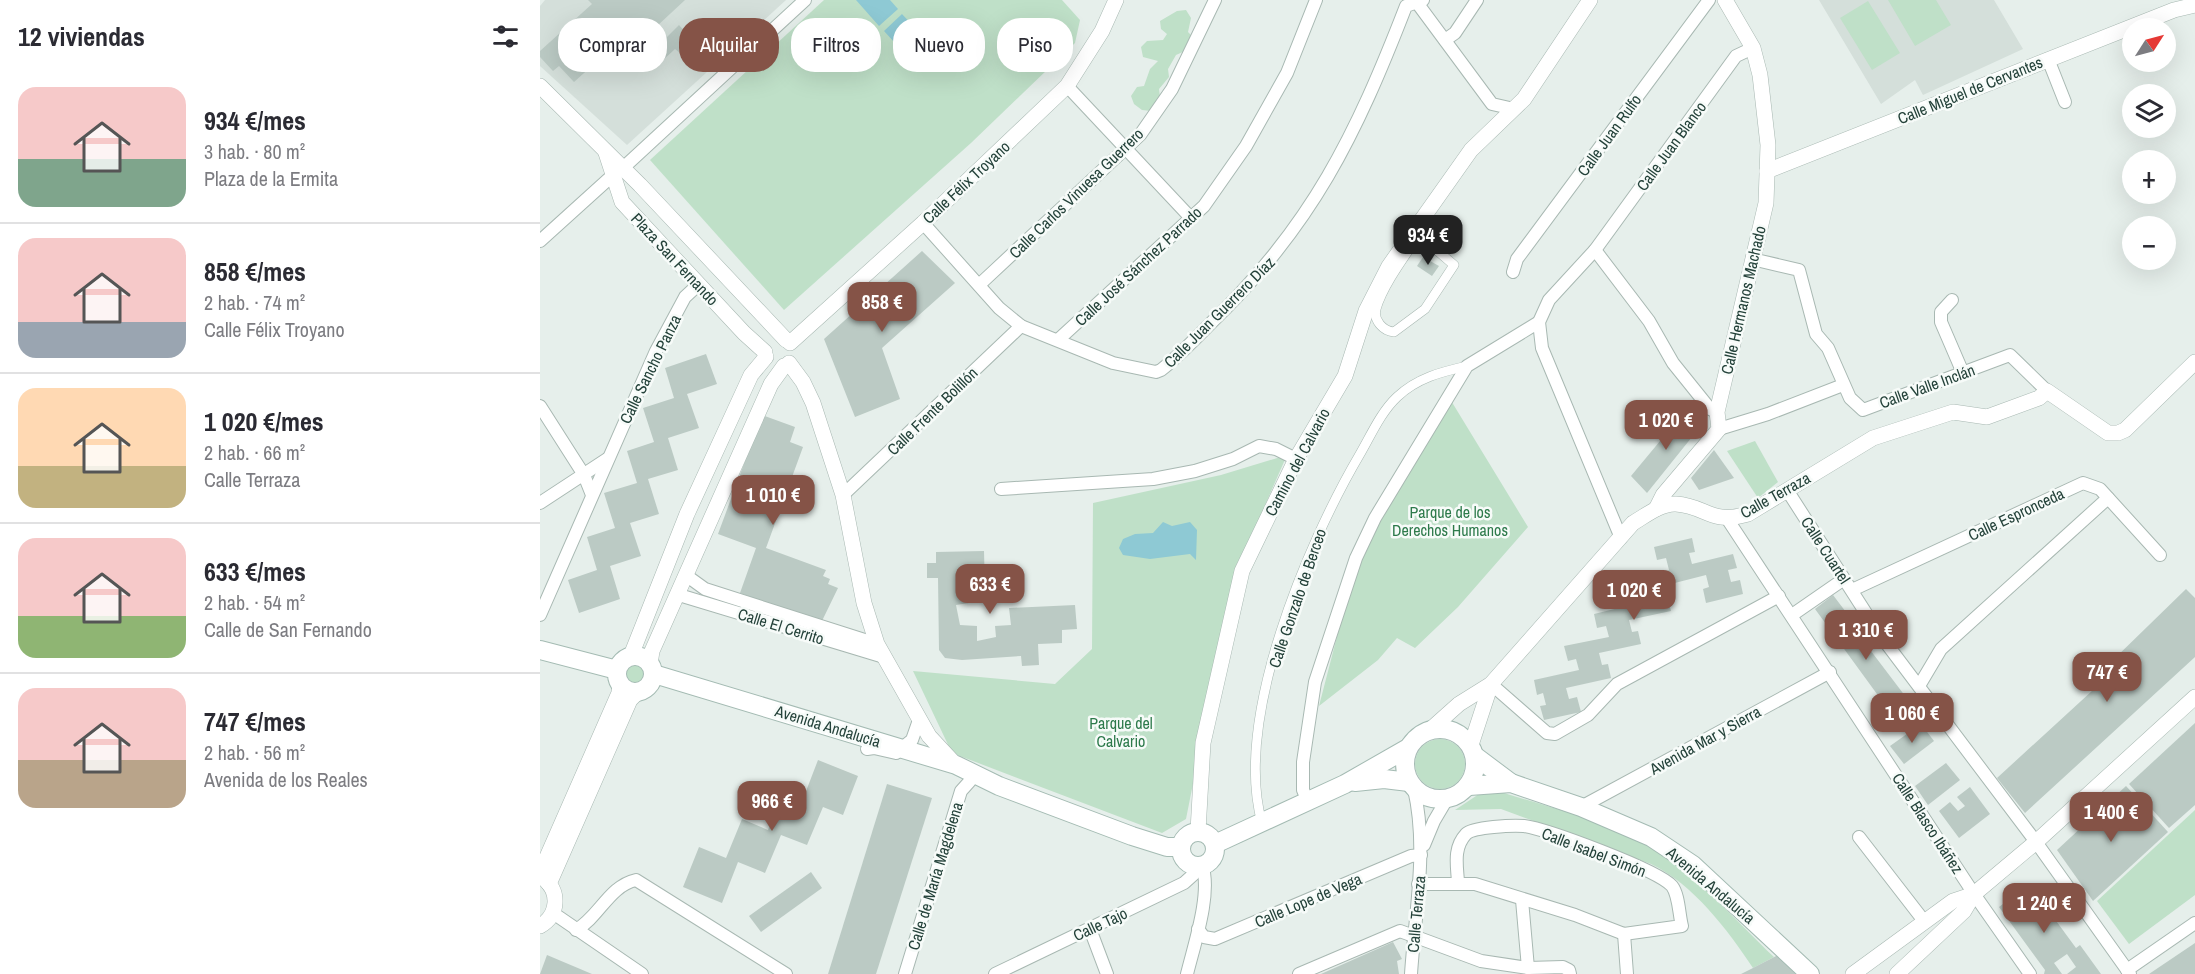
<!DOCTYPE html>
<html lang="es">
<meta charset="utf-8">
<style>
body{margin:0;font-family:"Archivo Narrow",sans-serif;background:#f7f7f7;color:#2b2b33;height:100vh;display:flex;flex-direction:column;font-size:22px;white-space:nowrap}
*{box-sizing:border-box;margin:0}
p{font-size:20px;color:#7c7c81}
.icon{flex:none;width:33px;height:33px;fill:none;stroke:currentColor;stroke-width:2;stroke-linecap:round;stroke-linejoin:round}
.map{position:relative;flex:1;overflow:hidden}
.details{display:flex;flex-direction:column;background:#fff;width:540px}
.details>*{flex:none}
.banner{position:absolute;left:18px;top:18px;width:570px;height:54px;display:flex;gap:12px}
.needle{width:39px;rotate:54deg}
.fabs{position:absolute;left:1582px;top:18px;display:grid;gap:12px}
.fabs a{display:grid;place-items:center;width:54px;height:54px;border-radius:50%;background:#fff;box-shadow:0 6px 24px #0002;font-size:30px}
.price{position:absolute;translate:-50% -51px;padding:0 14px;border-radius:12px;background:#855347;color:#fff;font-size:20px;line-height:39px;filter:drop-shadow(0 2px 3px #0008)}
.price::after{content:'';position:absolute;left:50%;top:36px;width:18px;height:14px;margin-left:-9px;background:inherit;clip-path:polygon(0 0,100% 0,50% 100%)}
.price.current{background:#222;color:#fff}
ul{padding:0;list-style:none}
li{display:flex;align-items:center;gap:18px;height:150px;padding:0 18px}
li+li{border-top:2px solid #e1e1e2}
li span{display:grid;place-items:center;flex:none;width:168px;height:120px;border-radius:18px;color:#555}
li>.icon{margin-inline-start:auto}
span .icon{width:72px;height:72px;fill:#fffc;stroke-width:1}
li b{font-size:26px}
h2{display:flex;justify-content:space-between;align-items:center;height:72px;padding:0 18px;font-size:26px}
.tag{padding:0 21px;border-radius:24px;background:#fff;box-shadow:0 6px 24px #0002;font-size:21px;line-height:54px}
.tag.current{background:#855347;color:#fff}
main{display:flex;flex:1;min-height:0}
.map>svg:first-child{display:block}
.built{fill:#d4dfda}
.green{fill:#bfe0c8}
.water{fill:#8ec9d4}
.building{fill:#bbcac4}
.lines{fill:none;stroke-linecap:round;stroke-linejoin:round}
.pedestrian-casing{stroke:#a8b8b2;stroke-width:10}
.minor-casing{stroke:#a8b8b2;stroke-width:14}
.tertiary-casing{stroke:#a8b8b2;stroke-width:16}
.secondary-casing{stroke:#a4bbb3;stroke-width:20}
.pedestrian{stroke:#fff;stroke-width:9}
.minor{stroke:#fff;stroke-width:12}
.tertiary{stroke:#fff;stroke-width:15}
.secondary{stroke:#fff;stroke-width:18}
.labels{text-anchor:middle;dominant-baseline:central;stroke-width:5;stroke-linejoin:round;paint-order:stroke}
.street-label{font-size:16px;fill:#24423a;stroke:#f7fbf9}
.park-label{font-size:16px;fill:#2d7a4b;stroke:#f7fbf9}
</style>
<main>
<section class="details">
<h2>12 viviendas<svg class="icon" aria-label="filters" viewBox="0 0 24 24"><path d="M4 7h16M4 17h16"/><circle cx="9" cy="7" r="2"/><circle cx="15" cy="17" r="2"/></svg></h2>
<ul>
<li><span style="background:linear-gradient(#f6c9c9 60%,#7fa58c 0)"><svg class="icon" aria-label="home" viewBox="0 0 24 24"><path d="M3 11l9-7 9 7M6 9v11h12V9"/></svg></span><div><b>934 €/mes</b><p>3 hab. · 80 m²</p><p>Plaza de la Ermita</p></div></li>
<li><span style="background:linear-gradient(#f6c9c9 70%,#9aa5b1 0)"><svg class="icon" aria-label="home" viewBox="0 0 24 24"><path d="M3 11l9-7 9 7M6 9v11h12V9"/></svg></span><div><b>858 €/mes</b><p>2 hab. · 74 m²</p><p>Calle Félix Troyano</p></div></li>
<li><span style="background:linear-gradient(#ffd9b3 65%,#c2b280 0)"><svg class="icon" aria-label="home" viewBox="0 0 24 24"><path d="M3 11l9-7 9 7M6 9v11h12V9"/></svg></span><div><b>1 020 €/mes</b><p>2 hab. · 66 m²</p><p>Calle Terraza</p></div></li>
<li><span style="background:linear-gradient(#f6c9c9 65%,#8fb573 0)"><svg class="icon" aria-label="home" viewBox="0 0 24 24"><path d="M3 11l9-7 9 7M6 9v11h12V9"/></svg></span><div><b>633 €/mes</b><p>2 hab. · 54 m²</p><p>Calle de San Fernando</p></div></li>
<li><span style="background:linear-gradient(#f6c9c9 60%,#b9a48a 0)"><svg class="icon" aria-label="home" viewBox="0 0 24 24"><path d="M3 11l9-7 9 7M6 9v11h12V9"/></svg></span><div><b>747 €/mes</b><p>2 hab. · 56 m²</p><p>Avenida de los Reales</p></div></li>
</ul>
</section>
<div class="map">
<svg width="1655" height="974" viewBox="0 0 1655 974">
<rect width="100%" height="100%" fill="#e6efeb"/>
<g class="built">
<path d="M5,0H246L87,145L0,66V6Z"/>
<path d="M1279,0H1454L1483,49L1383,95L1375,80L1341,104Z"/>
</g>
<g class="green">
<path d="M284,0H522L540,20L535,43L431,143L244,310L110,160Z"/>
<path d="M1348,0H1396L1411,25L1375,46Z"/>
<path d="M1328,1L1360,53L1332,70L1300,18Z"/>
<path d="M646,10L651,18L648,32L653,37L645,51L636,55L628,69L629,77L619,89L620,97L611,111L602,110L594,104L591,96L597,87L604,86L610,69L618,61L603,57L601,47L607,41L623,40L627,34L621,29L620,21L637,11Z"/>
<path d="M910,399L988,527L918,607L875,648L857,638L838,660L779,706L808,594L843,509Z"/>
<path d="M1215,441L1238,482L1218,498L1187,451Z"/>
<path d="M747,455L694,576L646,819L622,833L412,753L373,671L515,684L552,649L553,503L681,475Z"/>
<circle cx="95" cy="674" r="10"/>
<circle cx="900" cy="764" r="25"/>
<path d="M955,790C1009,808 1071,821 1119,852C1159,878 1199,924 1234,957L1213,968C1188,930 1153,884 1111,864L961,809L915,810L942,792Z"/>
<path d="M1655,810V895L1589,944L1557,901Z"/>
</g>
<g class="water">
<path d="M316,0H350L358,9L339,26Z"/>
<path d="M362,14L396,51L378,68L344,31Z"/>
<path d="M623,522L632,526L650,522L657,530L656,560L650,554L610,559L583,555L579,548L583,539L595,534L613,533Z"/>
</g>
<g class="building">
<path d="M48,0H145L117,26L127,37L139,25L154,42L157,46L155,51L145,57L135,49L122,61L92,30L34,82L19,66L13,71L0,57V51L52,4Z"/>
<path d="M382,251L415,283L342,348L360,399L315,417L284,339Z"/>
<path d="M883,257L899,266L892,276L877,266Z"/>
<path d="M166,354L177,384L147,394L159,428L128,438L138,470L108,479L119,514L90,523L101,556L70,566L80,599L39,613L28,580L57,570L47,537L75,528L64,493L97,483L87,451L114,442L103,408L134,398L125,368Z"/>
<path d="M1136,408L1160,427L1107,493L1091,476L1125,435Z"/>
<path d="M222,415L255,427L250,442L263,447L226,548L286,570L283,576L290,579L288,584L298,588L281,623L200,593L216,548L178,534Z"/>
<path d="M1174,450L1194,478L1159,490L1151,478Z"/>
<path d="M1152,538L1155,552L1149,553L1152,564L1193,554L1197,568L1188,570L1191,582L1200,580L1203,594L1166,603L1163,589L1169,587L1166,575L1119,587L1122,598L1127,597L1131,611L1089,620L1092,632L1098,631L1101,644L1059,653L1062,665L1068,664L1071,678L1026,688L1029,699L1037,697L1041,712L1004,720L1000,706L1006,705L1003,693L997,695L994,680L1039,670L1036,659L1028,661L1024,646L1069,637L1066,626L1057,628L1054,614L1099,603L1096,592L1088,594L1084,580L1129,570L1126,558L1117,560L1114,547Z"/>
<path d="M444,551L445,590L428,592L429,603L416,605L420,625L437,626V641L456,637L455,626L471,625L469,608L535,605L537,629L522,630V643L498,644L499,665L482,666L481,656L422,660L405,658L399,650L398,578H387V563H396V552Z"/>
<path d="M1646,589L1655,598V657L1485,813L1457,778L1577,668L1571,662Z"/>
<path d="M1293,595L1315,624L1312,626L1378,713L1361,727L1275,609Z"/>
<path d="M1655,723V805L1629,828L1589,784Z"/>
<path d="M1381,724L1394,741L1364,764L1350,746Z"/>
<path d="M278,760L318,776L303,815L283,807L267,845L241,835L225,873L198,862L182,903L143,887L159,847L186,858L202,819L228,830L244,791L263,799Z"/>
<path d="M1406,763L1420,780L1388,805L1375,786Z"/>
<path d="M347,784L392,798L336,974H288Z"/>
<path d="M1586,786L1628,832L1553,901L1517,850Z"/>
<path d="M1430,787L1450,814L1419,838L1399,811L1410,802L1418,811L1425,806L1417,797Z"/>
<path d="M271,872L282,888L221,932L209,916Z"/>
<path d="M1489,884L1536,948L1540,945L1561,974H1527L1536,967L1527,954L1514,963L1522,974H1504L1505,970L1459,907Z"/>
<path d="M853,942L862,959L857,961L859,974H781Z"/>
<path d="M1655,943V974H1609Z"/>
<path d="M1242,953L1265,974H1201L1213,968Z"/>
<path d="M7,955L52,974H0Z"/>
</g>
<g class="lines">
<g class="pedestrian-casing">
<g id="pedestrian">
<path d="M879,235L914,265L885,309L854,332C843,331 833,320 836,309C843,285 865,256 879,235Z"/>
<path d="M722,823C693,719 767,544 820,454C831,435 841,412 857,397C877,378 901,372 927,366"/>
</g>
</g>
<g class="minor-casing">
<g id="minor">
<path d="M875,0L952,104L974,109"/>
<path d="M905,40L915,33L937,0"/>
<path d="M1508,59L1525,102"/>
<path d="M527,86L650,217"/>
<path d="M83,168L265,0"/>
<path d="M383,223L459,308L481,326L573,363L616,372L621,370C639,356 655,339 671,323C772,226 816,135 866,6L883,0"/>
<path d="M0,241L73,175"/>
<path d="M1055,250L1109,321L1133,363L1170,409L1177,412"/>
<path d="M1212,259L1259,270L1276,334L1288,348L1310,398L1323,410L1470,355L1507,391"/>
<path d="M973,272L977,259L1169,0"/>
<path d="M439,285L600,135L632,89L675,0"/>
<path d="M1412,300L1401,312V322L1423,373"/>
<path d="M518,340L664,206L706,146L747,73L776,0"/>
<path d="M0,406L44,475L52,495"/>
<path d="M1179,429L1228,414L1303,385"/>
<path d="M461,489L613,479L655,471L693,459L719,446L736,449L756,459"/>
<path d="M1247,490L1340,635L1496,842L1590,974"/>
<path d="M303,495L481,326"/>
<path d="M0,503L67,459"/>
<path d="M1188,520L1434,894L1490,974"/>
<path d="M1081,538L1002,348L999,322L1009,300L1055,250L1196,56L1213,48"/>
<path d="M147,576L165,589L337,644"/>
<path d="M1312,590L1543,483L1560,489L1620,555"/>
<path d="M139,595L344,657"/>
<path d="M0,615L116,351L145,297L159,284"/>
<path d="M1252,615L1304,579"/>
<path d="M951,684L1007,733L1015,734L1048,715L1077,684L1239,596"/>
<path d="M1379,686L1401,649L1568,498"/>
<path d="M327,749L334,748L356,753L372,740L379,720"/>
<path d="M768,802L763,790V762L775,682L816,558L835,518L927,366L999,322"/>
<path d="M1041,807L1290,672"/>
<path d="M1319,837L1384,921"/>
<path d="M884,845L894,821L907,799"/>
<path d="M878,884H935L1035,915L1084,934L1142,926C1139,915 1139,895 1132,886C1118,870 1007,829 984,826C973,825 933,827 926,834C913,848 917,865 918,882"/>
<path d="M982,900L988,968"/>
<path d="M13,913L102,974"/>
<path d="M550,929L567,974"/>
<path d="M658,929L664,937L675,939L871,856L881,855"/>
<path d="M36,930C59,917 69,886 96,880L246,974"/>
<path d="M1084,934L1087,974"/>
<path d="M1587,970L1655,923"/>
<path d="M365,974L421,791L430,781"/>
<path d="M455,974L644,883L654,874L656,865"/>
<path d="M647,974C654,945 672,893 662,865"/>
<path d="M759,974L860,931L941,961L988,968L1023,967L1029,970L1030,974"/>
<path d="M871,974C875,913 888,849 874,789"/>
</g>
</g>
<g class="tertiary-casing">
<g id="tertiary">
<path d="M0,86L100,185L246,340"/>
<path d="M66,153L82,202L204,333L225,352"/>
<path d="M1227,171L1634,10L1655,5"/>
<path d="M250,343L383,223L527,86L562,31L576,0"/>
<path d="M249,363L263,382L273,403L303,495L324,603L337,644L389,736L416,765"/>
<path d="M1116,509L1123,495L1179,429L1177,412L1226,203L1228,145L1220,75L1213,48L1185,0"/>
<path d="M86,659L92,653L147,514L211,375L226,357"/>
<path d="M110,664L112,651L231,384L244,366"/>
<path d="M891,729L919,704L951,684L1093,523C1105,516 1121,503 1136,504C1167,506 1170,525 1208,514L1333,438L1413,412L1447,417L1499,398L1507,391L1568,433H1578L1585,430L1655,362"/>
<path d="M931,745L951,684"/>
<path d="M658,831L663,743L702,571L756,459L805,376L826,311L849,266L931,150L984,99L1050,0"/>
<path d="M0,873L79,693L80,685"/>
<path d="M9,884L90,700L97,693"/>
<path d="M0,926C19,915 20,891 3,878"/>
<path d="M1313,974L1413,901L1434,894L1496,842L1655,697"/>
<path d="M1357,974L1424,911L1434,894"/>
</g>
</g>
<g class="secondary-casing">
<g id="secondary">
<path d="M0,650L77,670"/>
<circle cx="95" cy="674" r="18"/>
<path d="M114,674L416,765L459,786L592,836L627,847H641"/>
<circle cx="900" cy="764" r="35"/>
<path d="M935,756L971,783"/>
<path d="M815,782L844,779L869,782"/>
<path d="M929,786L971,783L1041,807L1111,837L1153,865L1270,974"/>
<circle cx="658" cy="849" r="17"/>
<path d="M675,844L805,784L868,748"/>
</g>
</g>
<use href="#pedestrian" class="pedestrian"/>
<use href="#minor" class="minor"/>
<use href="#tertiary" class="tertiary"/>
<use href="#secondary" class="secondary"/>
</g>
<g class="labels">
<g class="street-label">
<text transform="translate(1430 90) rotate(-22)">Calle Miguel de Cervantes</text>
<text transform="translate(1069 135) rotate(-54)">Calle Juan Rulfo</text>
<text transform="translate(1131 146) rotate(-54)">Calle Juan Blanco</text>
<text transform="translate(426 182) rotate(-43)">Calle Félix Troyano</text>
<text transform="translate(536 193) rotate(-44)">Calle Carlos Vinuesa Guerrero</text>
<text transform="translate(135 259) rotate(47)">Plaza San Fernando</text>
<text transform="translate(598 266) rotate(-43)">Calle José Sánchez Parrado</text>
<text transform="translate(1203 300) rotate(-77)">Calle Hermanos Machado</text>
<text transform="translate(679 312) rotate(-45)">Calle Juan Guerrero Díaz</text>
<text transform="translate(110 369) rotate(-64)">Calle Sancho Panza</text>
<text transform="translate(1387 386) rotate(-20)">Calle Valle Inclán</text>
<text transform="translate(392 411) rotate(-44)">Calle Frente Bolillón</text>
<text transform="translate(757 462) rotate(-62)">Camino del Calvario</text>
<text transform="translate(1235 495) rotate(-29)">Calle Terraza</text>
<text transform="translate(1476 514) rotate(-25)">Calle Espronceda</text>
<text transform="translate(1286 550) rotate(57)">Calle Cuartel</text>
<text transform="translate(757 598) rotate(-71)">Calle Gonzalo de Berceo</text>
<text transform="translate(241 626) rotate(17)">Calle El Cerrito</text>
<text transform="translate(288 726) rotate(17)">Avenida Andalucía</text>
<text transform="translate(1165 740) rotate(-29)">Avenida Mar y Sierra</text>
<text transform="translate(1388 823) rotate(57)">Calle Blasco Ibáñez</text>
<text transform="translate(1054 852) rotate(21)">Calle Isabel Simón</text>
<text transform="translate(395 876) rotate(-73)">Calle de María Magdelena</text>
<text transform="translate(1171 885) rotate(40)">Avenida Andalucía</text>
<text transform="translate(768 900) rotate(-23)">Calle Lope de Vega</text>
<text transform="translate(876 914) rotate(-85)">Calle Terraza</text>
<text transform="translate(560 924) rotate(-25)">Calle Tajo</text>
</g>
<g class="park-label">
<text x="910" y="512">Parque de los<tspan x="910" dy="18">Derechos Humanos</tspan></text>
<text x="581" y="723">Parque del<tspan x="581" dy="18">Calvario</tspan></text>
</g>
</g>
</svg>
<div class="fabs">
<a><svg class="needle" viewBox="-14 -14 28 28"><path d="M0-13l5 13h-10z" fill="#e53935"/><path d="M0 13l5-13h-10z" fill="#7c7c81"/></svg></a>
<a><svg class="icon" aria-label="layers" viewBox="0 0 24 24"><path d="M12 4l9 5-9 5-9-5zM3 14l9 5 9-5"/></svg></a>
<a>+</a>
<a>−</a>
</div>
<b class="price current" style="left:888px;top:266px">934 €</b>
<b class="price" style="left:342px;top:333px">858 €</b>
<b class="price" style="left:1126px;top:451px">1 020 €</b>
<b class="price" style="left:233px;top:526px">1 010 €</b>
<b class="price" style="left:450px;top:615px">633 €</b>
<b class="price" style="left:1094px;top:621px">1 020 €</b>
<b class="price" style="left:1326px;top:661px">1 310 €</b>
<b class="price" style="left:1567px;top:703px">747 €</b>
<b class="price" style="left:1372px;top:744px">1 060 €</b>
<b class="price" style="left:232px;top:832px">966 €</b>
<b class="price" style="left:1571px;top:843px">1 400 €</b>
<b class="price" style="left:1504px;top:934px">1 240 €</b>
<div class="banner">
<a class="tag">Comprar</a>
<a class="tag current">Alquilar</a>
<a class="tag">Filtros</a>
<a class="tag">Nuevo</a>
<a class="tag">Piso</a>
</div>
</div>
</main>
